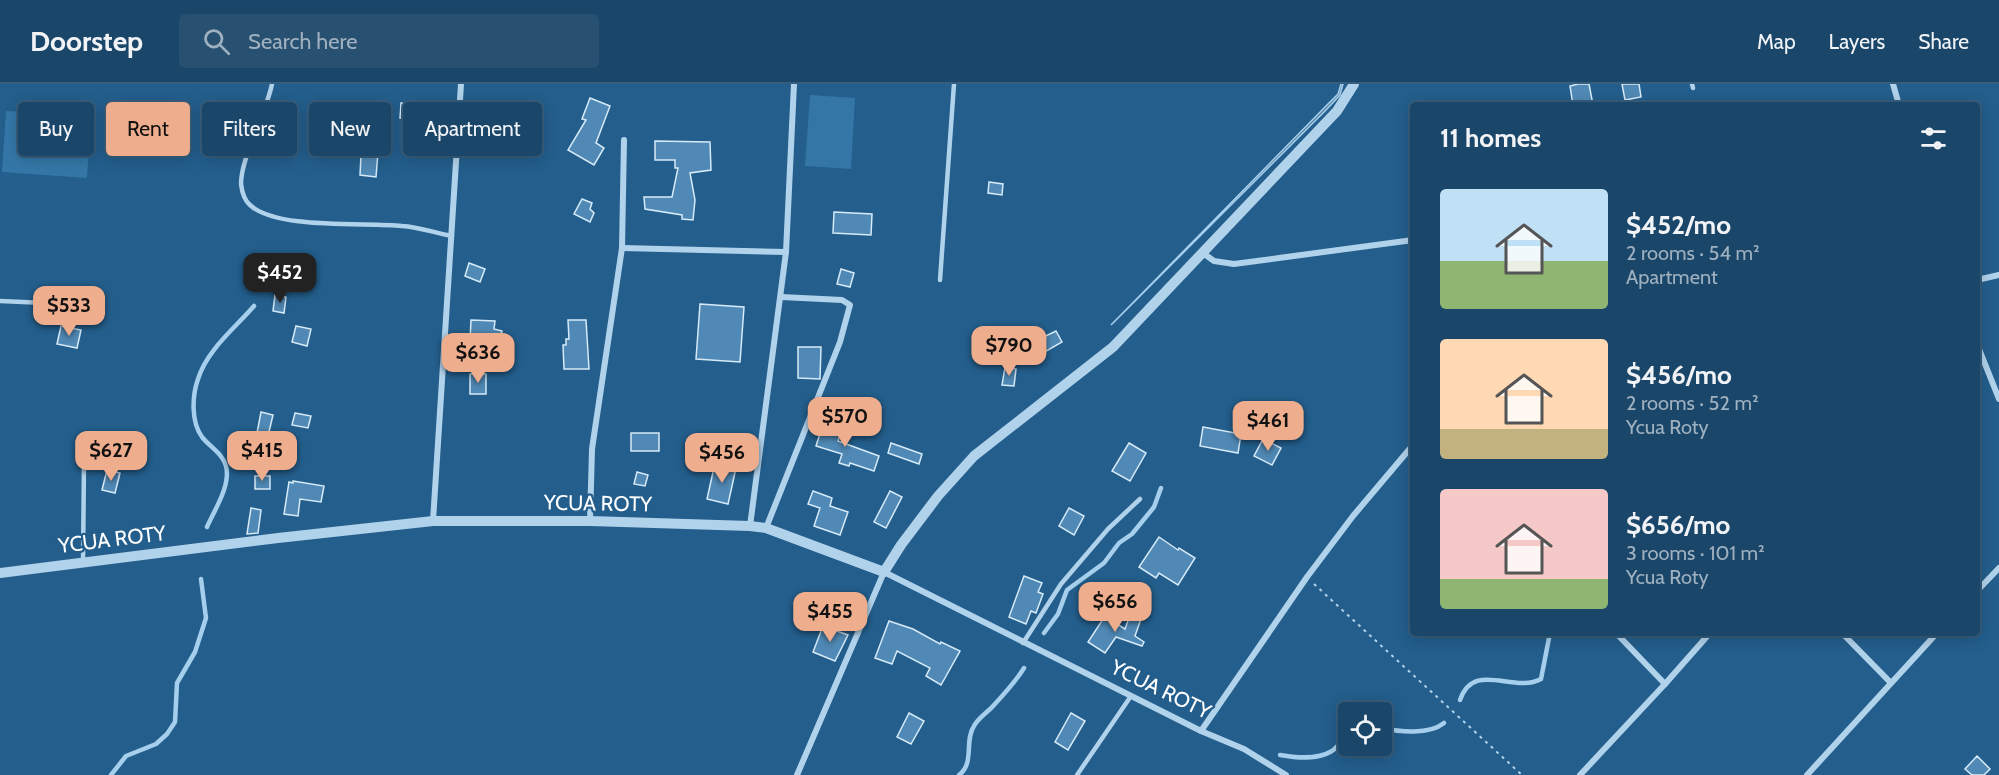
<!DOCTYPE html>
<meta charset="utf-8">
<style>
body{margin:0;font-family:Cabin,sans-serif;background:#275071;color:#f1f3f6;height:100vh;display:flex;flex-direction:column;font-size:22px;white-space:nowrap}
*{box-sizing:border-box;margin:0}
p{font-size:20px;color:#9fb1c0}
.icon{flex:none;width:33px;height:33px;fill:none;stroke:currentColor;stroke-width:2;stroke-linecap:round;stroke-linejoin:round}
.map{position:relative;flex:1;overflow:hidden}
.panel{position:absolute;left:1410px;top:18px;width:570px;height:534px;display:flex;flex-direction:column;background:#1a4669;border-radius:6px;box-shadow:0 3px 15px #0003,0 0 0 2px #385e7d}
.panel>*{flex:none}
.hud{position:absolute;left:18px;top:18px;width:570px;height:54px;display:flex;gap:12px}
.buttons{position:absolute;left:1338px;top:618px;display:grid;gap:12px}
.buttons a{display:grid;place-items:center;width:54px;height:54px;border-radius:6px;background:#1a4669;box-shadow:0 3px 15px #0003,0 0 0 2px #385e7d;font-size:30px}
.price{position:absolute;translate:-50% -51px;padding:0 14px;border-radius:12px;background:#eead8d;color:#111;font-size:20px;line-height:39px;filter:drop-shadow(0 2px 3px #0008)}
.price::after{content:'';position:absolute;left:50%;top:36px;width:18px;height:14px;margin-left:-9px;background:inherit;clip-path:polygon(0 0,100% 0,50% 100%)}
.price.current{background:#222;color:#fff}
ul{padding:0;list-style:none}
li{display:flex;align-items:center;gap:18px;height:150px;padding:0 30px}
li span{display:grid;place-items:center;flex:none;width:168px;height:120px;border-radius:6px;color:#555}
li>.icon{margin-inline-start:auto}
span .icon{width:72px;height:72px;fill:#fffc;stroke-width:1}
li b{font-size:26px}
h2{display:flex;justify-content:space-between;align-items:center;height:72px;padding:0 30px;font-size:26px}
.chip{padding:0 21px;border-radius:6px;background:#1a4669;box-shadow:0 3px 15px #0003,0 0 0 2px #385e7d;font-size:21px;line-height:54px}
.chip.current{background:#eead8d;color:#111}
header{display:flex;align-items:center;gap:36px;box-sizing:border-box;height:84px;padding:0 30px;background:#1a4669;border-bottom:2px solid #385e7d}
header strong{font-size:28px}
nav{display:flex;gap:33px;margin-inline-start:auto;font-size:21px}
.search{width:420px;height:54px;background:#275071;display:flex;align-items:center;gap:15px;box-sizing:border-box;padding:0 21px;border-radius:6px;color:#9fb1c0;font-size:22px}
.map>svg:first-child{display:block}
.green{fill:#3477a7}
.water{fill:#5981a1;stroke:#a5cfec;stroke-width:1.5}
.lines{fill:none;stroke-linecap:round;stroke-linejoin:round}
.stream{stroke:#a5cfec;stroke-width:4.5}
.building{fill:#5089b5;stroke:#d6eaf8;stroke-width:1.5}
.path{stroke:#b1d2eb;stroke-width:2;stroke-dasharray:3 4.5;stroke-linecap:butt}
.service{stroke:#b1d2eb;stroke-width:4.5}
.minor{stroke:#b1d2eb;stroke-width:6}
.tertiary{stroke:#b1d2eb;stroke-width:10}
.labels{text-anchor:middle;dominant-baseline:central;stroke-width:4.5;stroke-linejoin:round;paint-order:stroke}
.street-label{font-size:21px;fill:#fff;stroke:#235e8c}
</style>
<header>
<strong>Doorstep</strong>
<div class="search"><svg class="icon" aria-label="search" viewBox="0 0 24 24"><circle cx="10" cy="10" r="6"/><path d="M15 15l6 6"/></svg>Search here</div>
<nav><a>Map</a><a>Layers</a><a>Share</a></nav>
</header>
<div class="map">
<svg width="1999" height="691" viewBox="0 0 1999 691">
<rect width="100%" height="100%" fill="#235e8c"/>
<g class="green">
<path d="M810,11L855,14L851,85L805,82Z"/>
<path d="M6,27L91,32L87,94L2,88Z"/>
</g>
<path class="water" d="M1341,0H1343L1340,11L1327,25L1111,241L1325,23L1338,10Z"/>
<g class="lines">
<g class="stream">
<path d="M207,443C215,425 231,401 226,382C223,370 210,363 202,353C191,338 192,312 198,295C207,266 234,245 254,222"/>
<path d="M1044,549L1058,530L1067,506L1104,479L1119,459L1132,450L1154,423L1161,404"/>
<path d="M1460,616C1474,576 1513,610 1541,595L1550,549"/>
<path d="M1382,644C1400,648 1429,651 1444,639"/>
<path d="M1280,671C1297,674 1317,676 1332,667C1338,663 1344,654 1348,649"/>
<path d="M111,691L126,672L156,660L167,650L175,638L177,599L195,568L206,534L201,495"/>
<path d="M959,691C975,679 964,657 974,642C978,634 988,628 994,621C1005,609 1016,597 1024,584"/>
</g>
</g>
<g class="building">
<path d="M1578,0H1589L1593,21H1573L1570,2Z"/>
<path d="M1622,0H1639L1641,13L1625,16Z"/>
<path d="M590,14L610,22L596,59L604,64L594,81L568,66L586,36L582,35Z"/>
<path d="M401,19L428,21L426,36L400,34Z"/>
<path d="M371,43L380,44L376,93L360,91L361,71L367,72Z"/>
<path d="M655,57L710,58L711,86L690,89L695,116L693,136L682,135V131L645,125L644,113H672L678,84H675V76H655Z"/>
<path d="M989,98L1003,100L1002,111L988,109Z"/>
<path d="M582,115L592,119L590,125L594,129L590,138L574,130Z"/>
<path d="M834,128L872,130L871,151L833,149Z"/>
<path d="M469,179L485,185L480,198L465,192Z"/>
<path d="M841,185L854,189L850,203L837,200Z"/>
<path d="M275,211L286,213L284,229L273,227Z"/>
<path d="M700,220L744,223L740,278L696,275Z"/>
<path d="M471,236L495,237L494,245L502,247L499,258L470,257Z"/>
<path d="M568,236H586L589,285H564L563,261H566V255H569Z"/>
<path d="M61,242L81,246L77,264L57,260Z"/>
<path d="M296,242L311,245L307,262L292,258Z"/>
<path d="M1056,247L1062,258L1029,277L1024,267L1035,262L1033,258Z"/>
<path d="M798,263H821L820,295L798,294Z"/>
<path d="M1005,283L1016,285L1014,302L1002,301Z"/>
<rect x="470" y="290" width="16" height="20"/>
<path d="M261,328L273,331L268,352L257,349Z"/>
<path d="M295,329L311,332L308,344L292,341Z"/>
<path d="M824,337L843,343L838,357L879,372L874,387L850,379L849,382L839,379L842,370L816,362Z"/>
<path d="M1203,343L1241,350L1238,369L1200,362Z"/>
<rect x="631" y="349" width="28" height="18"/>
<path d="M1263,355L1281,364L1272,381L1254,372Z"/>
<path d="M891,359L922,370L919,380L888,369Z"/>
<path d="M1129,359L1146,369L1130,397L1112,387Z"/>
<path d="M715,379L736,384L728,420L707,415Z"/>
<path d="M107,386L120,389L115,409L102,406Z"/>
<path d="M637,388L648,391L645,402L634,400Z"/>
<rect x="255" y="392" width="15" height="13"/>
<path d="M293,397L324,402L321,418L300,415L298,432L284,430L289,398L293,399Z"/>
<path d="M813,407L832,414L830,422L848,428L840,451L814,442L820,424L808,420Z"/>
<path d="M890,407L902,413L886,444L874,438Z"/>
<path d="M251,424L261,426L258,449L247,450Z"/>
<path d="M1069,424L1084,432L1074,451L1059,442Z"/>
<path d="M1159,453L1178,466L1179,464L1195,474L1178,501L1159,489L1156,494L1139,483Z"/>
<path d="M1024,492L1042,499L1038,508L1043,510L1036,529L1031,527L1026,540L1009,533Z"/>
<path d="M1130,531L1141,535L1135,552L1144,558L1142,562L1116,553L1105,569L1088,558L1105,532L1125,545Z"/>
<path d="M889,537L913,545L940,560L941,558L960,567L941,601L926,592L930,584L897,567L892,580L875,574Z"/>
<path d="M823,542L848,551L835,577L813,568Z"/>
<path d="M909,629L924,637L911,660L897,653Z"/>
<path d="M1071,629L1085,637L1068,666L1055,658Z"/>
<path d="M1977,672L1990,685L1984,691H1972L1965,685Z"/>
</g>
<g class="lines">
<path class="path" d="M1314,500L1522,691"/>
<g class="service">
<path d="M272,0C266,30 241,73 241,100C242,108 244,116 250,121C277,146 365,138 402,142C419,143 435,149 452,152"/>
<path d="M1692,0L1693,4"/>
<path d="M940,196L954,0"/>
<path d="M0,217L91,221"/>
<path d="M83,479L84,377"/>
<path d="M1023,559L1061,500L1108,445L1140,415"/>
<path d="M1077,691L1131,612"/>
</g>
<g class="minor">
<path d="M1893,0L1899,21"/>
<path d="M622,164L786,168"/>
<path d="M1203,169L1214,177L1234,180L1413,156"/>
<path d="M1977,196L1999,191"/>
<path d="M1977,260L1999,315"/>
<path d="M433,437L461,0"/>
<path d="M590,437L592,365L622,164L624,56"/>
<path d="M750,442L786,168L794,0"/>
<path d="M766,444L840,258L850,221L842,216L781,213"/>
<path d="M1977,507L1999,484"/>
<path d="M1616,549L1665,600"/>
<path d="M1842,549L1890,598"/>
<path d="M1201,647L1307,493L1353,432L1413,361"/>
<path d="M797,691L884,488L1201,647L1244,665L1286,691"/>
<path d="M1580,691L1665,600L1710,549"/>
<path d="M1807,691L1937,549"/>
</g>
<path class="tertiary" d="M0,489L278,454L433,437H590L750,442L766,444L884,488L901,461L938,412L974,372L1113,263L1337,27L1354,0"/>
</g>
<g class="labels">
<g class="street-label">
<text transform="translate(598 419) rotate(1)">YCUA ROTY</text>
<text transform="translate(112 455) rotate(-7)">YCUA ROTY</text>
<text transform="translate(1161 605) rotate(26)">YCUA ROTY</text>
</g>
</g>
</svg>
<div class="buttons">
<a><svg class="icon" aria-label="locate" viewBox="0 0 24 24"><circle cx="12" cy="12" r="6"/><path d="M12 2v4M12 18v4M2 12h4M18 12h4"/></svg></a>
</div>
<b class="price current" style="left:280px;top:220px">$452</b>
<b class="price" style="left:69px;top:253px">$533</b>
<b class="price" style="left:1009px;top:293px">$790</b>
<b class="price" style="left:478px;top:300px">$636</b>
<b class="price" style="left:845px;top:364px">$570</b>
<b class="price" style="left:1268px;top:368px">$461</b>
<b class="price" style="left:111px;top:398px">$627</b>
<b class="price" style="left:262px;top:398px">$415</b>
<b class="price" style="left:722px;top:400px">$456</b>
<b class="price" style="left:1115px;top:549px">$656</b>
<b class="price" style="left:830px;top:559px">$455</b>
<div class="hud">
<a class="chip">Buy</a>
<a class="chip current">Rent</a>
<a class="chip">Filters</a>
<a class="chip">New</a>
<a class="chip">Apartment</a>
</div>
<section class="panel">
<h2>11 homes<svg class="icon" aria-label="filters" viewBox="0 0 24 24"><path d="M4 7h16M4 17h16"/><circle cx="9" cy="7" r="2"/><circle cx="15" cy="17" r="2"/></svg></h2>
<ul>
<li><span style="background:linear-gradient(#bfe0f5 60%,#8fb573 0)"><svg class="icon" aria-label="home" viewBox="0 0 24 24"><path d="M3 11l9-7 9 7M6 9v11h12V9"/></svg></span><div><b>$452/mo</b><p>2 rooms · 54 m²</p><p>Apartment</p></div></li>
<li><span style="background:linear-gradient(#ffd9b3 75%,#c2b280 0)"><svg class="icon" aria-label="home" viewBox="0 0 24 24"><path d="M3 11l9-7 9 7M6 9v11h12V9"/></svg></span><div><b>$456/mo</b><p>2 rooms · 52 m²</p><p>Ycua Roty</p></div></li>
<li><span style="background:linear-gradient(#f6c9c9 75%,#8fb573 0)"><svg class="icon" aria-label="home" viewBox="0 0 24 24"><path d="M3 11l9-7 9 7M6 9v11h12V9"/></svg></span><div><b>$656/mo</b><p>3 rooms · 101 m²</p><p>Ycua Roty</p></div></li>
</ul>
</section>
</div>
